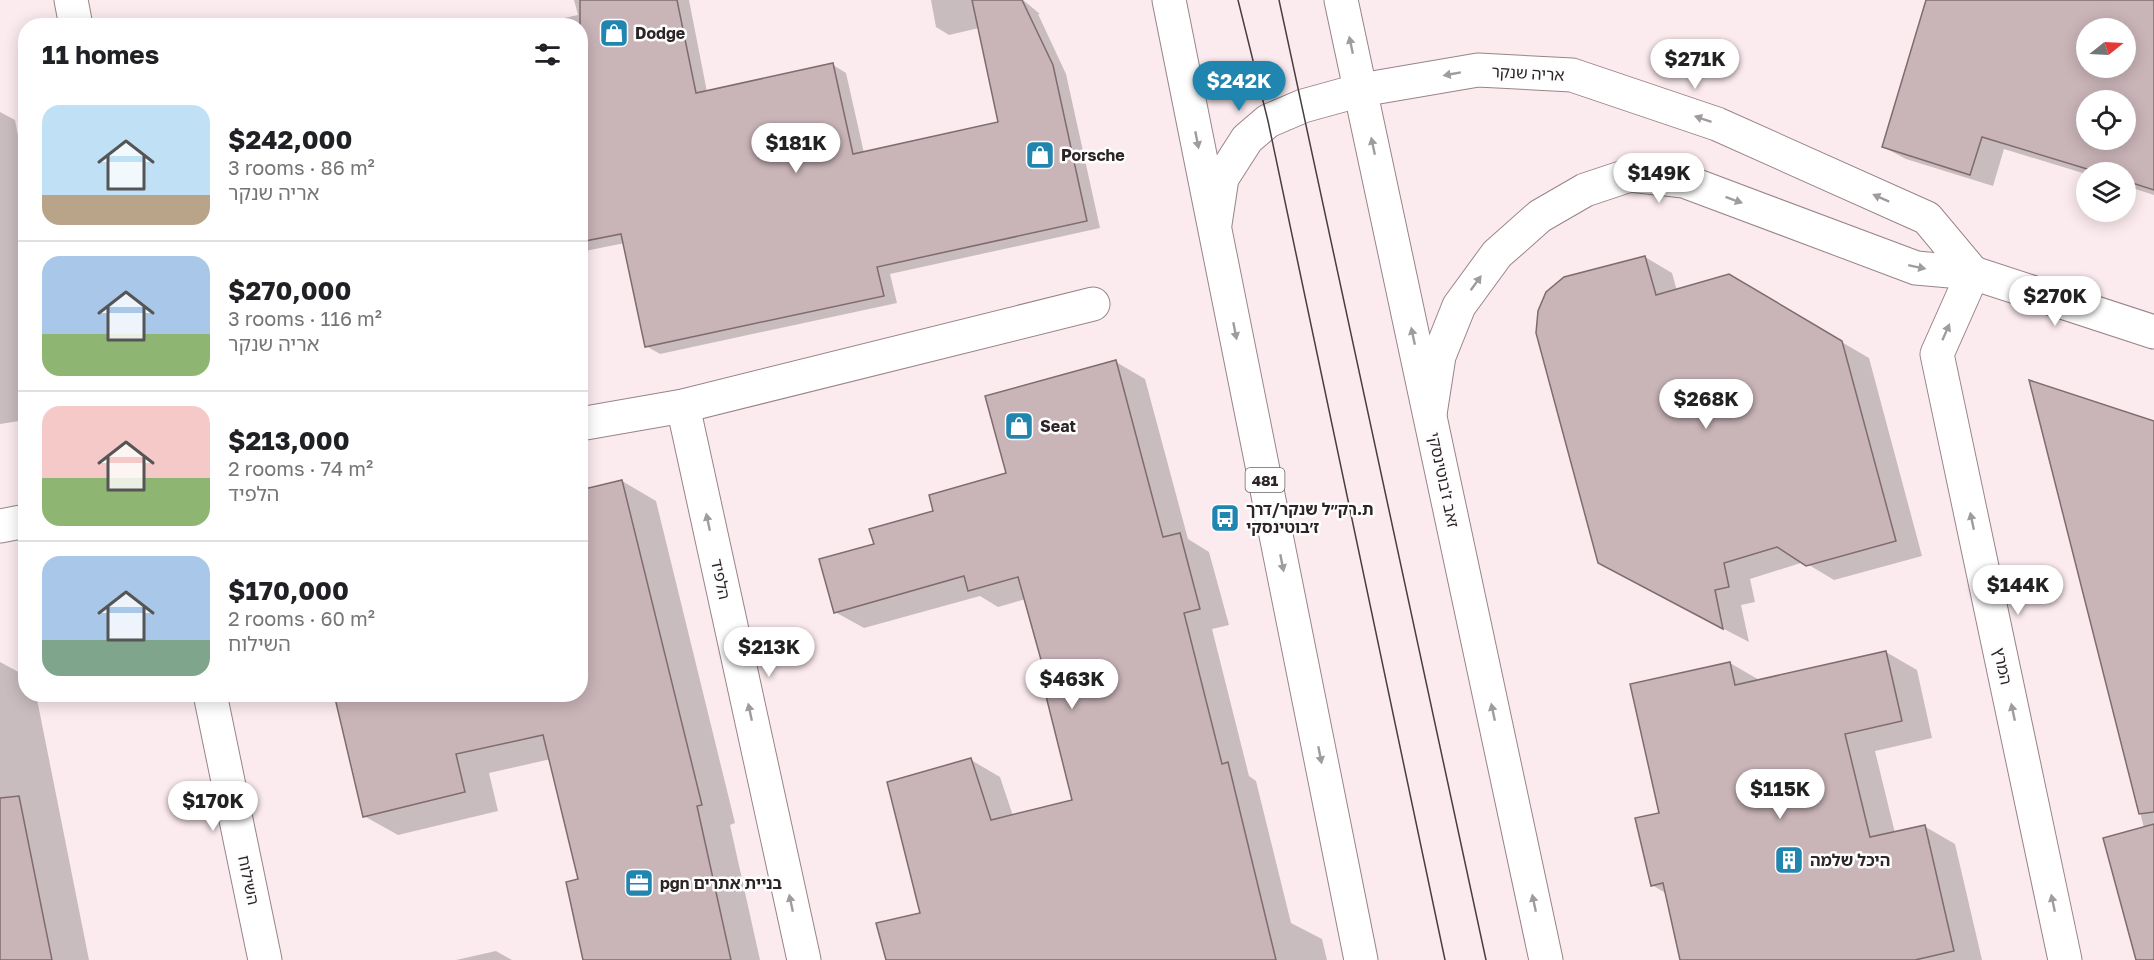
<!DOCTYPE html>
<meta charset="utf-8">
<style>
body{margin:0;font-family:"Golos Text","Noto Sans Hebrew",sans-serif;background:#f2f2f2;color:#202124;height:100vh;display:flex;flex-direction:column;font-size:22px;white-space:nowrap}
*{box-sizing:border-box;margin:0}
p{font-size:20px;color:#757577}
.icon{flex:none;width:33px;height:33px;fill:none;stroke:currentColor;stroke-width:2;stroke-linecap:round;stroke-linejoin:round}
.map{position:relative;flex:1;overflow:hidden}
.side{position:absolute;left:18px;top:18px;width:570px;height:684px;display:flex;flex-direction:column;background:#fff;border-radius:24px;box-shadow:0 3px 15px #0003}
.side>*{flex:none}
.needle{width:39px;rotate:72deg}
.fabs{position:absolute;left:2076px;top:18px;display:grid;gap:12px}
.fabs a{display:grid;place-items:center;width:60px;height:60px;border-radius:50%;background:#fff;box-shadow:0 3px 15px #0003;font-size:30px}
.price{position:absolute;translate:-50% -51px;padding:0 14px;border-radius:21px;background:#fff;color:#222;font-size:20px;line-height:39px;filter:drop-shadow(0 2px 3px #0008)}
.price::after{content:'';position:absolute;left:50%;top:36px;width:18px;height:14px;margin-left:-9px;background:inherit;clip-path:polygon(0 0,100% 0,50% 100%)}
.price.selected{background:#2085af;color:#fff}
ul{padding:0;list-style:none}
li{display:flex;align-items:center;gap:18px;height:150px;padding:0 24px}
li+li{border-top:2px solid #e0e0e0}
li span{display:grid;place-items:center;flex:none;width:168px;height:120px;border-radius:18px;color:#555}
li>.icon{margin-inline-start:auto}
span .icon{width:72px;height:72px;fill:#fffc;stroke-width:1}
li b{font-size:26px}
h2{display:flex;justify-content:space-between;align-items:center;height:72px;padding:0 24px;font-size:26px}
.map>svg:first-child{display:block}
.shadow{fill:#0003;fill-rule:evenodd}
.building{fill:#c9b4b8;stroke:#7e6c6f;stroke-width:1.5;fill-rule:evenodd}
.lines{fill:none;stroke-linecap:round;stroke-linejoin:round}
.minor-casing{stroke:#988488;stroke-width:35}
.major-casing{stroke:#988488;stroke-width:35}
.minor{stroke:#fff;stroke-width:33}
.major{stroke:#fff;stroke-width:33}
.tram{stroke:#473e40;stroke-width:1.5}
.oneway{fill:#a09c9d}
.labels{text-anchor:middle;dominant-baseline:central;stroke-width:5;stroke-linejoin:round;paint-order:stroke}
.shield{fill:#fdfdfd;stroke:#6b6566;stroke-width:1.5}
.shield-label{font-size:15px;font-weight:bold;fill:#2c2426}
.poi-label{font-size:16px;font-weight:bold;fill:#2c2426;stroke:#fdfdfd;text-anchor:start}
.street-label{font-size:16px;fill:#2c2426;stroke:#fdfdfd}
</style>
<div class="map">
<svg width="2154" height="960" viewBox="0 0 2154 960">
<rect width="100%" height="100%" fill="#fcebee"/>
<g class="shadow">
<path d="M574,0H689L707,92L833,65L846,73L864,153L1000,123L979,28L949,35L936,27L931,0H1023L1040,14H1038L1066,74L1100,228L890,274L897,303L660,354L646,346L625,243L580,252V26H526L578,15Z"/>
<path d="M1928,0H2154V195L2126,186V172L2086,174L2004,149L1993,186L1906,159L1883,147ZM2086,28H2126V68H2086ZM2086,100H2126V140H2086Z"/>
<path d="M0,112L15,120L26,177V420L0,424Z"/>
<path d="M1645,257L1672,273L1677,291L1728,276L1869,358L1922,556L1834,580L1804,562L1750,579L1755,602L1741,605L1749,642L1626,578Z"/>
<path d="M1116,362L1145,379L1188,539L1209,552L1229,625L1212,629L1249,776L1256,781L1291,923L1322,939L1327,960H887L922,914L971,760L1000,777L1013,816L1074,801L1045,668L1026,599L998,607L980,596L864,628L835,612L876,545L1008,474Z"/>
<path d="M2032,383L2154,423V960H2137L2144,828Z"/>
<path d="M622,481L656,501L735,823L730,825L760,960H584L580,880L551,759L489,773L498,811L398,835L364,816L335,694H580Z"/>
<path d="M1886,652L1917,670L1932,738L1875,751L1895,833L1924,826L1955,844L1982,960H1682L1667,894L1652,885L1660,814L1730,663L1761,681Z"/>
<path d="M0,662L26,676V694H36L89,960H0Z"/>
<path d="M496,951L512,960H456Z"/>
</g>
<g class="building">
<path d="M580,0H677L696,93L833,63L853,154L998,122L972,0H1022L1053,65L1087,221L877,267L884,296L645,347L621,234L580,242Z"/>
<path d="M1926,0H2154V190L2126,181V172H2097L1982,137L1970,175L1882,147ZM2086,28H2126V68H2086ZM2086,100H2126V140H2086Z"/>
<path d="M1645,256L1656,295L1729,274L1842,341L1896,541L1806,566L1777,547L1724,563L1729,587L1715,590L1723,629L1598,563L1536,333L1538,311L1546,292L1564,277Z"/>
<path d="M1116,360L1163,537L1180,533L1200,609L1184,613L1222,764L1228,762L1276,960H886L876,923L920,913L887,782L971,758L991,820L1072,800L1039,668L1043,667L1018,577L968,591L964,576L834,613L819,559L874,544L869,529L933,511L929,495L1006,473L985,396Z"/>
<path d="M2029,380L2154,421V812L2139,814Z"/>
<path d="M622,480L702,805L697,806L731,960H583L566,882L578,879L543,735L456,754L465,792L363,817L334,694H580V490Z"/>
<path d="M1886,651L1902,721L1845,734L1870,837L1925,825L1954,951L1915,960H1680L1663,883L1651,886L1635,818L1659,813L1630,684L1730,662L1735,685Z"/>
<path d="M19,796L52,960H0V798Z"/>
<path d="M2154,824V960H2136L2103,838Z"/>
</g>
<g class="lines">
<g class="minor-casing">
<g id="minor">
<path d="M71,0L76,26"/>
<path d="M1215,224L1222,178L1247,139L1268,121L1303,106L1361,90L1478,70L1572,75L1717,124L1927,218L1973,273"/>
<path d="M1973,273L1937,354L2065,960"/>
<path d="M683,406L804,960"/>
<path d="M1430,414L1439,356L1459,306L1497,254L1540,216L1585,190L1630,175L1684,181L1916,268L1973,273L2154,332"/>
<path d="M580,424L683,406L1093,304"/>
<path d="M0,526L26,521"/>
<path d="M210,694L265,960"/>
</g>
</g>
<g class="major-casing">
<g id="major">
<path d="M1169,0L1361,960"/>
<path d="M1341,0L1546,960"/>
</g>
</g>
<use href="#minor" class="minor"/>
<use href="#major" class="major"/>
<g class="tram">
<path d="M1238,0L1268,121L1445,960"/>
<path d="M1279,0L1486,960"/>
</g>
</g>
<defs><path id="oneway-solid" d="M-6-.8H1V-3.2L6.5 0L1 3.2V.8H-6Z" transform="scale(1.5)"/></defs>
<g class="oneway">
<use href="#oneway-solid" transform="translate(1351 45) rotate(-102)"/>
<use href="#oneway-solid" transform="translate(1452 74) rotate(170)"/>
<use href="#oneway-solid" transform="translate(1703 119) rotate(-161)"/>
<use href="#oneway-solid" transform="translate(1197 140) rotate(79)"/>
<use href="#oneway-solid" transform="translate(1373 146) rotate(-102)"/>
<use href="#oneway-solid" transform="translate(1881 198) rotate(-156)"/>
<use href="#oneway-solid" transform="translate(1734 200) rotate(20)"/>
<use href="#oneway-solid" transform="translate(1917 267) rotate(12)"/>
<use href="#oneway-solid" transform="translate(1476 283) rotate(-54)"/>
<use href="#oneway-solid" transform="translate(1235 331) rotate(79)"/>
<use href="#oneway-solid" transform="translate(1946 332) rotate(-66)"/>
<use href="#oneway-solid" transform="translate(1413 336) rotate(-102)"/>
<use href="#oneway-solid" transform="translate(1972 521) rotate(-102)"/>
<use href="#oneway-solid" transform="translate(708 522) rotate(-102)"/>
<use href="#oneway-solid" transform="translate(1282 563) rotate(79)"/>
<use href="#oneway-solid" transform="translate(750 712) rotate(-102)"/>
<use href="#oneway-solid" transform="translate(1493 712) rotate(-102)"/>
<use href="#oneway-solid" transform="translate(2013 712) rotate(-102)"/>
<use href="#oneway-solid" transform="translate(1320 755) rotate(79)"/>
<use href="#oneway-solid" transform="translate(791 903) rotate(-102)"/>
<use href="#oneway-solid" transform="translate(1534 903) rotate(-102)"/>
<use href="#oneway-solid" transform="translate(2053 903) rotate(-102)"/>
</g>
<defs>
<g id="shop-square" transform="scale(1.5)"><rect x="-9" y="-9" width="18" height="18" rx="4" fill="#2085af" stroke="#fdfdfd"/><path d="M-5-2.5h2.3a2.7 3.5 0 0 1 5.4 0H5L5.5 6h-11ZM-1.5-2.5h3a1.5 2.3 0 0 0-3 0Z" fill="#fff"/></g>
<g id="bus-square" transform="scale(1.5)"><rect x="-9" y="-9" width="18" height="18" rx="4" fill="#2085af" stroke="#fdfdfd"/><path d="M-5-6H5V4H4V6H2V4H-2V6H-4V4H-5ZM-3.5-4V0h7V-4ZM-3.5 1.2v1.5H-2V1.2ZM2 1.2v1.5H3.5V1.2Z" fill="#fff"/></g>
<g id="building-square" transform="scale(1.5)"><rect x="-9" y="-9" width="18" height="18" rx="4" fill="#2085af" stroke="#fdfdfd"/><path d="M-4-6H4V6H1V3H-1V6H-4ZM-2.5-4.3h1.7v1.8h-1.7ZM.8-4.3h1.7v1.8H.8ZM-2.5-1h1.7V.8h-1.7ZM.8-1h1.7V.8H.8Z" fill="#fff"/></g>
<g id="office-square" transform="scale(1.5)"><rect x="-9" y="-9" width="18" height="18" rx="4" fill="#2085af" stroke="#fdfdfd"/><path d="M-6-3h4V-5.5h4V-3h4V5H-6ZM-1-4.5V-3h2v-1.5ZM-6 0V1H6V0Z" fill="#fff"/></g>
</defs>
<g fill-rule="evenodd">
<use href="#shop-square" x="614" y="33"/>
<use href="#shop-square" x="1040" y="155"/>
<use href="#shop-square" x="1019" y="426"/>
<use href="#bus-square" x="1225" y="518"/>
<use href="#building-square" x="1789" y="860"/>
<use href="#office-square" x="639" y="883"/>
</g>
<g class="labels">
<rect class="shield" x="1245.5" y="468" width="39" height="24" rx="4.5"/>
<g class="shield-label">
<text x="1265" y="480">481</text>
</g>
<g class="poi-label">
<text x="635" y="33">Dodge</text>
<text x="1061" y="155">Porsche</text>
<text x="1040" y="426">Seat</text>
<text x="1246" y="509">ת.רק״ל שנקר/דרך<tspan x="1246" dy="18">ז׳בוטינסקי</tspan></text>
<text x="1810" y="860">היכל שלמה</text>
<text x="660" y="883">pgn בניית אתרים</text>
</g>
<g class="street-label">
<text transform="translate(1528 73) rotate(3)">אריה שנקר</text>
<text transform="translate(1444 480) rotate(78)">זאב ז'בוטינסקי</text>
<text transform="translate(721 579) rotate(78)">הלפיד</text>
<text transform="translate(2003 666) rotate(78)">המרץ</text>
<text transform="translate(249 880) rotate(78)">השילוח</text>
</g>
</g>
</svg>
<div class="fabs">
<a><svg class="needle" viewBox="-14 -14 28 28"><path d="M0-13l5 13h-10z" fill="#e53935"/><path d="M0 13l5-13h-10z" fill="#757577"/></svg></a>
<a><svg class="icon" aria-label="locate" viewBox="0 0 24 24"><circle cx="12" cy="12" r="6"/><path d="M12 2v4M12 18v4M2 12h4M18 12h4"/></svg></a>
<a><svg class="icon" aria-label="layers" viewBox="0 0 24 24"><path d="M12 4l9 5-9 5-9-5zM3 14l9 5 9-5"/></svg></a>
</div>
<b class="price" style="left:1695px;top:90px">$271K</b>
<b class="price selected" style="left:1239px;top:112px">$242K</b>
<b class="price" style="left:796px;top:174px">$181K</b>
<b class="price" style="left:1659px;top:204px">$149K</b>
<b class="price" style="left:2055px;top:327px">$270K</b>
<b class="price" style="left:1706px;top:430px">$268K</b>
<b class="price" style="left:2018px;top:616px">$144K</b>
<b class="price" style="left:769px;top:678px">$213K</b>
<b class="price" style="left:1072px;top:710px">$463K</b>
<b class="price" style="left:1780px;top:820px">$115K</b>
<b class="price" style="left:213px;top:832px">$170K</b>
<section class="side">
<h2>11 homes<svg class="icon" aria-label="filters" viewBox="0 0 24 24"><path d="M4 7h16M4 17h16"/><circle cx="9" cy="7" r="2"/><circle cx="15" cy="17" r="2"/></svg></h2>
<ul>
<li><span style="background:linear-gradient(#bfe0f5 75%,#b9a48a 0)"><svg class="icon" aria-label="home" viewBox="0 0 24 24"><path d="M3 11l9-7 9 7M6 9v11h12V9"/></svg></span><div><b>$242,000</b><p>3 rooms · 86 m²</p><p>אריה שנקר</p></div></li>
<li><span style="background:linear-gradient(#a9c7e8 65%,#8fb573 0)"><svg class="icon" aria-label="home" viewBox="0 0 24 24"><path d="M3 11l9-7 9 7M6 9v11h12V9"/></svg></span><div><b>$270,000</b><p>3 rooms · 116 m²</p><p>אריה שנקר</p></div></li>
<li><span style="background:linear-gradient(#f6c9c9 60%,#8fb573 0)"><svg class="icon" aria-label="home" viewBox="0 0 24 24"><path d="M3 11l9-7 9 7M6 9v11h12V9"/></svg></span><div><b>$213,000</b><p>2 rooms · 74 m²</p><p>הלפיד</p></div></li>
<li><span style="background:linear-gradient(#a9c7e8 70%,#7fa58c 0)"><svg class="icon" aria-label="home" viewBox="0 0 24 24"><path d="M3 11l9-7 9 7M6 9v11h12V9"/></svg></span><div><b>$170,000</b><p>2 rooms · 60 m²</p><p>השילוח</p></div></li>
</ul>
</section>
</div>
